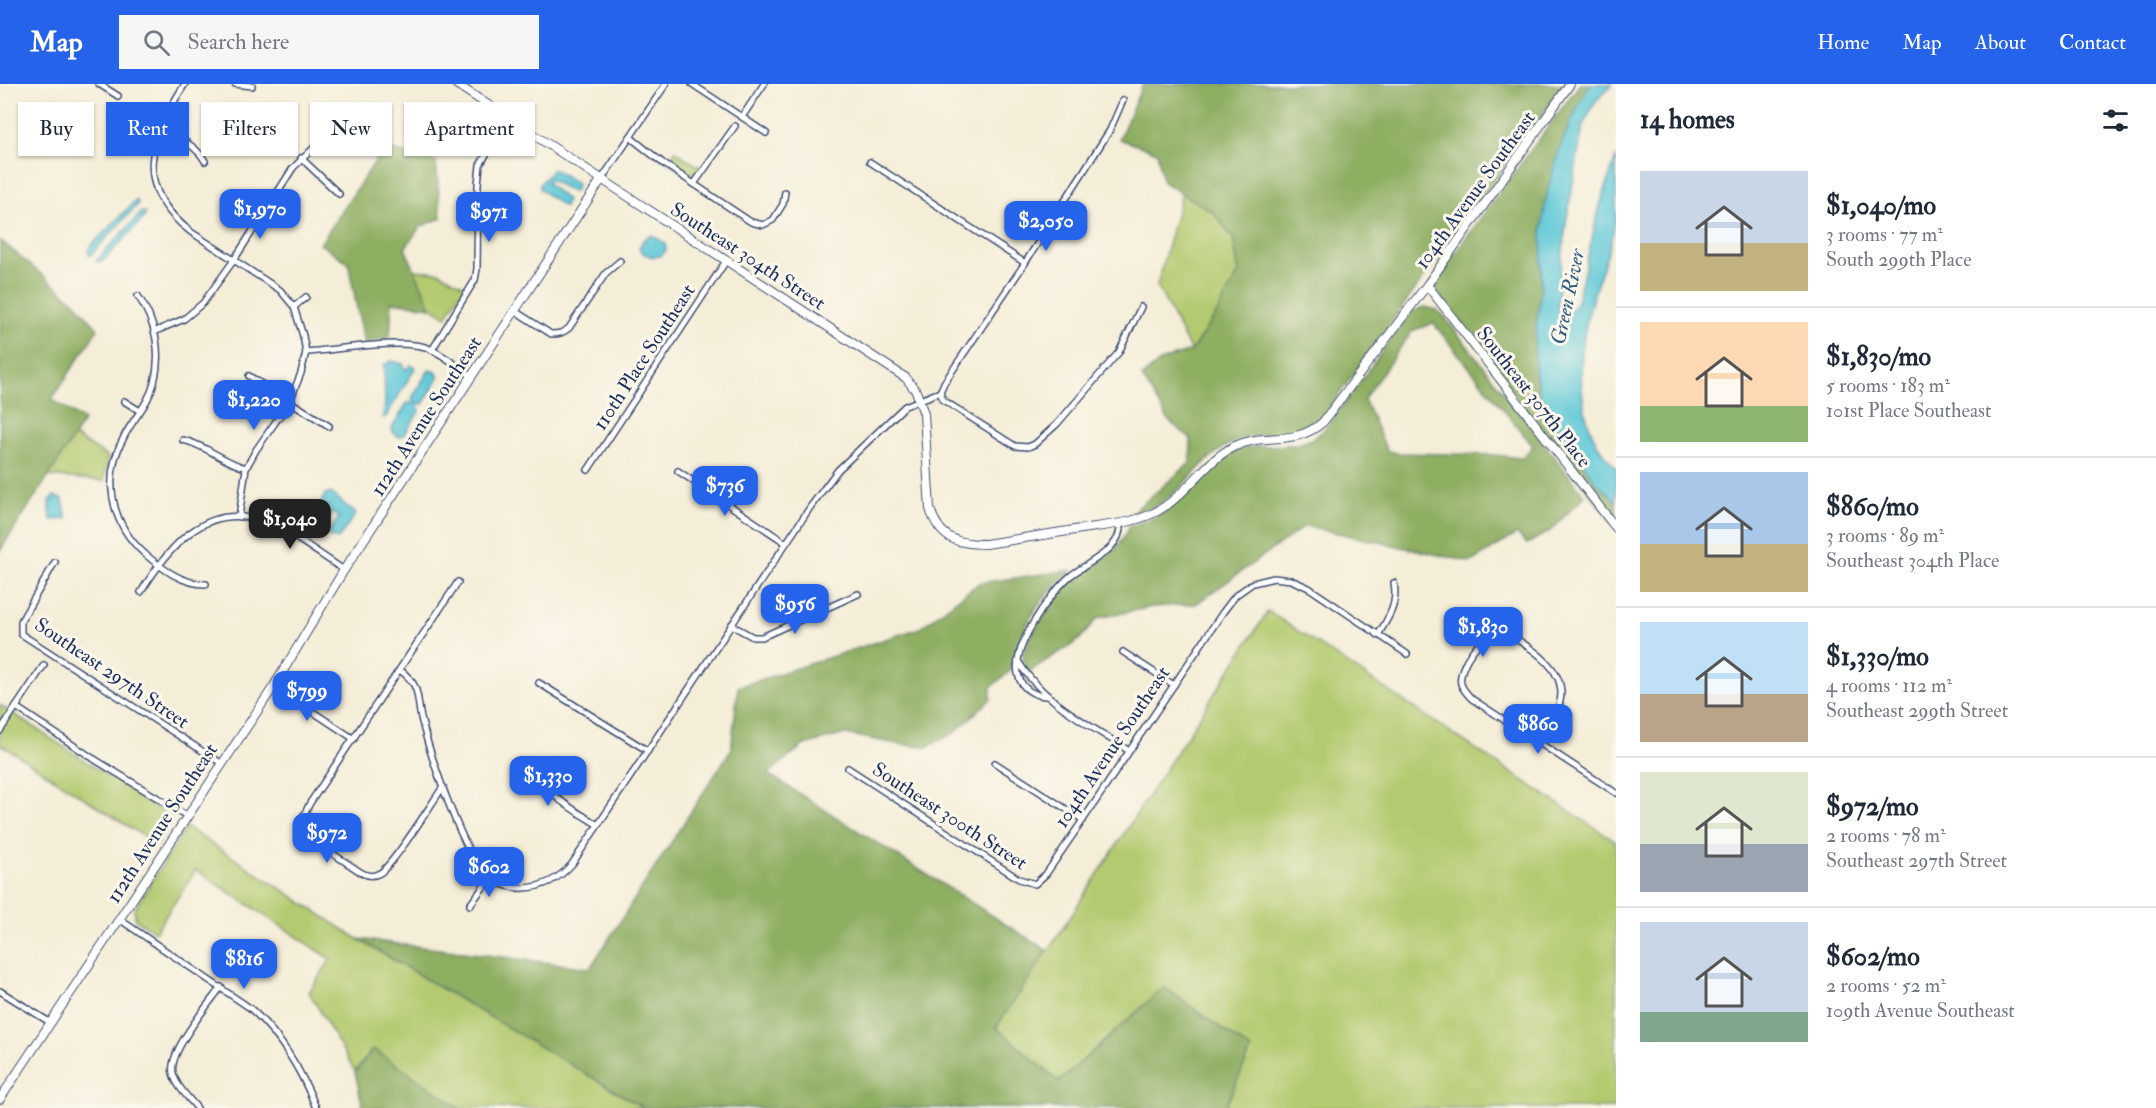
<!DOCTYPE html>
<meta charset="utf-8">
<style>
body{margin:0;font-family:"IM FELL Double Pica",serif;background:#f6f6f7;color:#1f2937;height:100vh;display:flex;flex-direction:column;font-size:22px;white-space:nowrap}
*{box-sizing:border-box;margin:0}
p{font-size:20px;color:#747a83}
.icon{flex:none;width:33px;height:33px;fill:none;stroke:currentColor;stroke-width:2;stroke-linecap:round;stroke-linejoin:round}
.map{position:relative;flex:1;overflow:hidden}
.details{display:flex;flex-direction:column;background:#fff;width:540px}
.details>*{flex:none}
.guide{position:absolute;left:18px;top:18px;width:570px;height:54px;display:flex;gap:12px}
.price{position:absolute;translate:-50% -51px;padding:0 14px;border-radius:12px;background:#2563eb;color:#fff;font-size:20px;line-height:39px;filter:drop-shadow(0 2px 3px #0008)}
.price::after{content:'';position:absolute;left:50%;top:36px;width:18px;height:14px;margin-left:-9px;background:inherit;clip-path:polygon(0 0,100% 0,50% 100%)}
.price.on{background:#222;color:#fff}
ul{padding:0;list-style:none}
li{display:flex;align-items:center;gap:18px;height:150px;padding:0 24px}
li+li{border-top:2px solid #e0e1e3}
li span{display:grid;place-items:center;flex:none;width:168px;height:120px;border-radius:0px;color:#555}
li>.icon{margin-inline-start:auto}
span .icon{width:72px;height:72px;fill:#fffc;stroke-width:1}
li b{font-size:26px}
h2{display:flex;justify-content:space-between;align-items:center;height:72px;padding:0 24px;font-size:26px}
.tag{padding:0 21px;border-radius:0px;background:#fff;box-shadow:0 2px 4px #0004;font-size:21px;line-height:54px}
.tag.on{background:#2563eb;color:#fff}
header{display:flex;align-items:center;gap:36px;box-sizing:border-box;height:84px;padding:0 30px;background:#2563eb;color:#fff}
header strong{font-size:28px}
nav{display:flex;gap:33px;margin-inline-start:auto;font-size:21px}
.search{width:420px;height:54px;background:#f6f6f7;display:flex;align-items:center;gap:15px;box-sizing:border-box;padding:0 21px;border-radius:0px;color:#747a83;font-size:22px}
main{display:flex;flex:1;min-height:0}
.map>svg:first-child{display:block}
.green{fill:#b3ca6f;stroke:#677c66;stroke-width:1.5}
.forest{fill:#8eae62;stroke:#546e60;stroke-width:1.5;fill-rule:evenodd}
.water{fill:#5dc8d7;stroke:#3c7c9a;stroke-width:1.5}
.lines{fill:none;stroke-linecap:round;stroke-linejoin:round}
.street-casing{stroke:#3c4c70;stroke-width:8}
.secondary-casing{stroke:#3c4c70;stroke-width:10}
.street{stroke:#fff;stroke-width:5}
.secondary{stroke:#fff;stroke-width:8}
.labels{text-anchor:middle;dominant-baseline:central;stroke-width:6;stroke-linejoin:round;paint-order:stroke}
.street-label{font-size:20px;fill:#1b2f5e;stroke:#fbf7ec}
.water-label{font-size:21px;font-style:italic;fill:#2f5d82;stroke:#fbf7ec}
</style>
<header>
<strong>Map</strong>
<div class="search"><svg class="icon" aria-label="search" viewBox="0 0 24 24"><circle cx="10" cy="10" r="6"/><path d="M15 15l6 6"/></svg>Search here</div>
<nav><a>Home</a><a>Map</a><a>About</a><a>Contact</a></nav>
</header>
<main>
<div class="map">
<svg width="1616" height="1024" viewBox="0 0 1616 1024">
<rect width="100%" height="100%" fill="#fbf7ec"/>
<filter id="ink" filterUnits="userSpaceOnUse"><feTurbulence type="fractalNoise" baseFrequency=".0167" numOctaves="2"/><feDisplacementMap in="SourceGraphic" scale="12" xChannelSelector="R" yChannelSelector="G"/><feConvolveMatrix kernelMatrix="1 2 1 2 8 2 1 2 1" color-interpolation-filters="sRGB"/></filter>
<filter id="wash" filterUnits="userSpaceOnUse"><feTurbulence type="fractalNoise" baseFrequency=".008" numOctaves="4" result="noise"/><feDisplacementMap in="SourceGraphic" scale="24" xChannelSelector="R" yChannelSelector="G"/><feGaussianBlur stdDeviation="1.35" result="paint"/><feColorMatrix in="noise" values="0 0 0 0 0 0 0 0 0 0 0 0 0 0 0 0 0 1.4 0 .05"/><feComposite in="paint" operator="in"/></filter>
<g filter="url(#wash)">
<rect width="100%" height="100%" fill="#f4edd7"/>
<g class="green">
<path d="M675,67L701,84L692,90H685L668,78Z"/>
<path d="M1182,109L1213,128L1233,154L1239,189L1215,232L1191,267L1157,202Z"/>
<path d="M414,186L439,188L465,202L446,233L431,223Z"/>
<path d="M74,352L108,373L104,397L48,392Z"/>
<path d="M1268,527L1616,758V1024H1225L1251,966L1164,904L1059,998L996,943L1048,867Z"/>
<path d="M0,621L172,734L157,761L0,660Z"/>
<path d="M186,743L358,855L644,1024H460L373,965L355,988L309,908L331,875L196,786L155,848L136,836L134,826Z"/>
</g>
<g class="forest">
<path d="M1143,0H1564L1319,338C1293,356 1267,346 1239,356C1211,366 1194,392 1172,411C1159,422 1143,427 1127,433L1190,379L1191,355L1169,337L1142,293L1162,276L1191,267L1215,232L1239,188L1233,154L1213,128L1163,98L1157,68L1119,55Z"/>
<path d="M1580,0H1590C1567,43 1548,88 1543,137C1541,158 1542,180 1541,201C1537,242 1527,284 1545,323L1592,393L1616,418V444L1437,208L1435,199L1437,193Z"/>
<path d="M384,64L436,77L441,134L420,143L405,164L431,223L392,218L390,253L364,259L348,178L320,160Z"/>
<path d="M0,156L75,218L98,245L52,315L84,337L0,467Z"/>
<path d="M1425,223L1437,226L1443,231L1585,412L1550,447L1527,460L1517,450L1471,478L1305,442L1196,520L1152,523L1098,534L1078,557L1028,588C1025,584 1023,580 1023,575C1024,555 1056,513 1070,500C1091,481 1120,470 1129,442C1142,439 1153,435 1164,428C1189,410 1206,380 1234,368C1269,353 1301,375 1329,340L1411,228ZM1433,239L1533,362L1522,374L1495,371L1399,369L1387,367L1364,315L1412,247Z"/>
<path d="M1072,486L1051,506L1036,524L1019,556L1010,587L991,603V615L954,649L927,663L897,660L845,650L804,661L768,690L1048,867L996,943L1059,998L1164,903L1251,966L1225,1024H644L358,855L590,884L731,666L738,603L920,544L979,499Z"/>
<path d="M373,965L460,1024H363L355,988Z"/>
</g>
<g class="water">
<path d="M1590,0H1612L1596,17L1583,41L1566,139L1557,220L1559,229L1565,230L1573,225L1577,217L1600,121L1616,73C1616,92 1616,113 1616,132C1613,160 1600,189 1592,216C1577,267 1572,345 1616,383V418L1592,393L1545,323C1527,284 1537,242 1541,201C1542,180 1541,158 1543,137C1548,88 1566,42 1590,0Z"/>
<path d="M553,85L577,99L576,105L572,108L550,95L547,99L567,116L564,123L540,105V100Z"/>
<path d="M136,116L138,118L137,121L90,172L88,168L90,163Z"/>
<path d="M142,128L146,129L144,134L103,177H96Z"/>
<path d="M651,151L665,159L666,166C660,177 646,173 639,165L643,156Z"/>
<path d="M391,277L403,280L406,286L411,281L415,284L386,333L383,334L385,319L384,281Z"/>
<path d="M429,286L436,288L438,291L437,297L423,320L417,319L420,326L404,351L399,353L393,348L392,344L407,319H415L412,314Z"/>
<path d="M329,409L332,410L356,430L338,455L330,453L328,449L339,434L333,428L321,446L313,442L310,439L318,426L323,423L321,418L325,410Z"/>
<path d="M54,412L63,416L67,435L51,436L49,417Z"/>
</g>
</g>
<g filter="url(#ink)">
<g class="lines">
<g class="street-casing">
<g id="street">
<path d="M99,0L118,12"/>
<path d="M185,0C150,54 131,102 191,148L280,206L294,223L303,252L306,268L301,289L290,317L256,366L246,384L239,433"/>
<path d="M235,0L252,2"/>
<path d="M692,0L766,49"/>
<path d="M742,33L764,0"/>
<path d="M161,45C178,54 195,60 205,77"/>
<path d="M630,53L664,80L751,138L763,141L773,136L783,120L785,108"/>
<path d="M301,74L339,110"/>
<path d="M870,78L1025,179"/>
<path d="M601,96L666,0"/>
<path d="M694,100L735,42"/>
<path d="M138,212C156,238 162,269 154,299C149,319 134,334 125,351C102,392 109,439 146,471C163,485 182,500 206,500"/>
<path d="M294,223L306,213"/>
<path d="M515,227L551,250C559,250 563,249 569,244L606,189L620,177"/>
<path d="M156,247L184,235L203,219L234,176L293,84L328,50L340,34"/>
<path d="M432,266L475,196L477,185L478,100L480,81L508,34"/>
<path d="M306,268C337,266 400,254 428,264C443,270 458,283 472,292"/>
<path d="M249,292L329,342"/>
<path d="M940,308L944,299L1025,179L1110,46L1123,16"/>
<path d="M940,308L943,316L1015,362L1028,363L1035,360L1057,340L1119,268L1141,223"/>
<path d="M124,317L140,327"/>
<path d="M183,356C206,361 223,378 246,384"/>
<path d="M588,386L726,177"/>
<path d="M678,387L786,459"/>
<path d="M55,478L21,537V550L221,679"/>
<path d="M141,508C167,466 204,417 261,437C289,446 319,470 344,486"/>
<path d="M731,541L753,553H762L858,510"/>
<path d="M1378,551C1389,533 1398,520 1394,499"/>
<path d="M1123,568L1174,601"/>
<path d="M1018,577C1041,617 1092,642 1129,667"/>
<path d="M400,586C421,602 416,611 421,634C429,667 464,775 489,794C498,800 514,805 524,804C544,803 559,795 572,780L811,422L838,386L905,322L940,308"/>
<path d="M539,599L648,667"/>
<path d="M274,602L354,655"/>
<path d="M1048,612C1035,612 1023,606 1019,593C1009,566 1049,511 1069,493C1086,478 1123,467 1120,439"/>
<path d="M16,623L94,675L187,732"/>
<path d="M0,647L44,581"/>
<path d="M1540,658C1568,618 1572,592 1527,562C1519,557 1509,548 1499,548C1481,549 1457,583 1461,600C1463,606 1468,611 1472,615L1616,709"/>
<path d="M528,677C548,713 565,720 598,741"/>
<path d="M995,679L1083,736"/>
<path d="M848,684L1019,795L1035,800L1046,790L1083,736L1223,528L1236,511L1253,499L1274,494L1291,496L1309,504L1407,570"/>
<path d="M443,703C431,720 394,780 380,789C373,793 368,792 362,789L309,754L300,744L301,737L310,719L458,498"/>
<path d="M470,821L490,794"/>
<path d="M119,835L250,924C281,952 301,985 316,1024"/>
<path d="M0,907L51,939"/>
<path d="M197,1024C189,1014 176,1002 173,989C168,968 208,921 221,903"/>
</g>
</g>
<g class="secondary-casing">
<g id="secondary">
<path d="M456,0L906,294L916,307L924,330L930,425C940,455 956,460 986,460C1017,455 1049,450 1081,445C1108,441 1141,439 1164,423C1189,407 1206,377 1233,363C1265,347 1293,364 1323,338L1427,201L1570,0"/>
<path d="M1427,201L1616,444"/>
<path d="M0,1015L274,602L344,486L601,96"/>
</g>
</g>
<use href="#street" class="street"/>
<use href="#secondary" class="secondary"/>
</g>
</g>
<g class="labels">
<g class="street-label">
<text transform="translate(1475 106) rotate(-54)">104th Avenue Southeast</text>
<text transform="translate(748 172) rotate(33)">Southeast 304th Street</text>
<text transform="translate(644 273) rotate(-57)">110th Place Southeast</text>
<text transform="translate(1534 313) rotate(52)">Southeast 307th Place</text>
<text transform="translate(426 332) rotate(-57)">112th Avenue Southeast</text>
<text transform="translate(112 589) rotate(34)">Southeast 297th Street</text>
<text transform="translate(1112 663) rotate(-56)">104th Avenue Southeast</text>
<text transform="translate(950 732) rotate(33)">Southeast 300th Street</text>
<text transform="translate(162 739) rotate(-57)">112th Avenue Southeast</text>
</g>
<g class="water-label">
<text transform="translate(1568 213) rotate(-78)">Green River</text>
</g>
</g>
</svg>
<b class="price" style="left:260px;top:156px">$1,970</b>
<b class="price" style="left:489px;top:159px">$971</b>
<b class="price" style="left:1046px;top:168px">$2,050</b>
<b class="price" style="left:254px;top:347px">$1,220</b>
<b class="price" style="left:725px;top:433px">$736</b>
<b class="price on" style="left:290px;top:466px">$1,040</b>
<b class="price" style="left:795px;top:551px">$956</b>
<b class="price" style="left:1483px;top:574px">$1,830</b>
<b class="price" style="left:307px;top:638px">$799</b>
<b class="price" style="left:1538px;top:671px">$860</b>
<b class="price" style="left:548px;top:723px">$1,330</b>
<b class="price" style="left:327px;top:780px">$972</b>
<b class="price" style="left:489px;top:814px">$602</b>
<b class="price" style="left:244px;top:906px">$816</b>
<div class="guide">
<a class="tag">Buy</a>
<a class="tag on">Rent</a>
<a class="tag">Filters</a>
<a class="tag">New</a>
<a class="tag">Apartment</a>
</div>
</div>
<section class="details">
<h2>14 homes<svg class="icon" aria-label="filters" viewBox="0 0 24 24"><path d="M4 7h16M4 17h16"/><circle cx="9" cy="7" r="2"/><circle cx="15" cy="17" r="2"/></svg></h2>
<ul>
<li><span style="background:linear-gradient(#c9d6e8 60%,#c2b280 0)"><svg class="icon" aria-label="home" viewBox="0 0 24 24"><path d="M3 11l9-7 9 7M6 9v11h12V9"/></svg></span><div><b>$1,040/mo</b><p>3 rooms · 77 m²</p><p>South 299th Place</p></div></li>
<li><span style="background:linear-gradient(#ffd9b3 70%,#8fb573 0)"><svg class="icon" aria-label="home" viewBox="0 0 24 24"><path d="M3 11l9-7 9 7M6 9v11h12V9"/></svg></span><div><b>$1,830/mo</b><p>5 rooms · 183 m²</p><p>101st Place Southeast</p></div></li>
<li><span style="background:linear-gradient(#a9c7e8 60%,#c2b280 0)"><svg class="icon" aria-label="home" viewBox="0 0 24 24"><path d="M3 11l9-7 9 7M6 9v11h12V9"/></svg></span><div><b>$860/mo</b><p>3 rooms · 89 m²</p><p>Southeast 304th Place</p></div></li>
<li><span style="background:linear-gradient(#bfe0f5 60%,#b9a48a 0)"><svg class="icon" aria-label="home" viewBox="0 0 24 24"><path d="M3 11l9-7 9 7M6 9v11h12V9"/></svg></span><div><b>$1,330/mo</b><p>4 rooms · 112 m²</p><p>Southeast 299th Street</p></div></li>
<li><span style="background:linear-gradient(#dfe7d0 60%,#9aa5b1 0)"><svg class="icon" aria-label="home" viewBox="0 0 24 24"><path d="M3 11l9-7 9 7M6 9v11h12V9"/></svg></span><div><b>$972/mo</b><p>2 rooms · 78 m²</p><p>Southeast 297th Street</p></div></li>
<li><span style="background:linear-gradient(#c9d6e8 75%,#7fa58c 0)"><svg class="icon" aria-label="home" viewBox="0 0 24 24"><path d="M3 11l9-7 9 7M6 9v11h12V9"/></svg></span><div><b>$602/mo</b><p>2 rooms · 52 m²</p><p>109th Avenue Southeast</p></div></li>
</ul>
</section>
</main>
